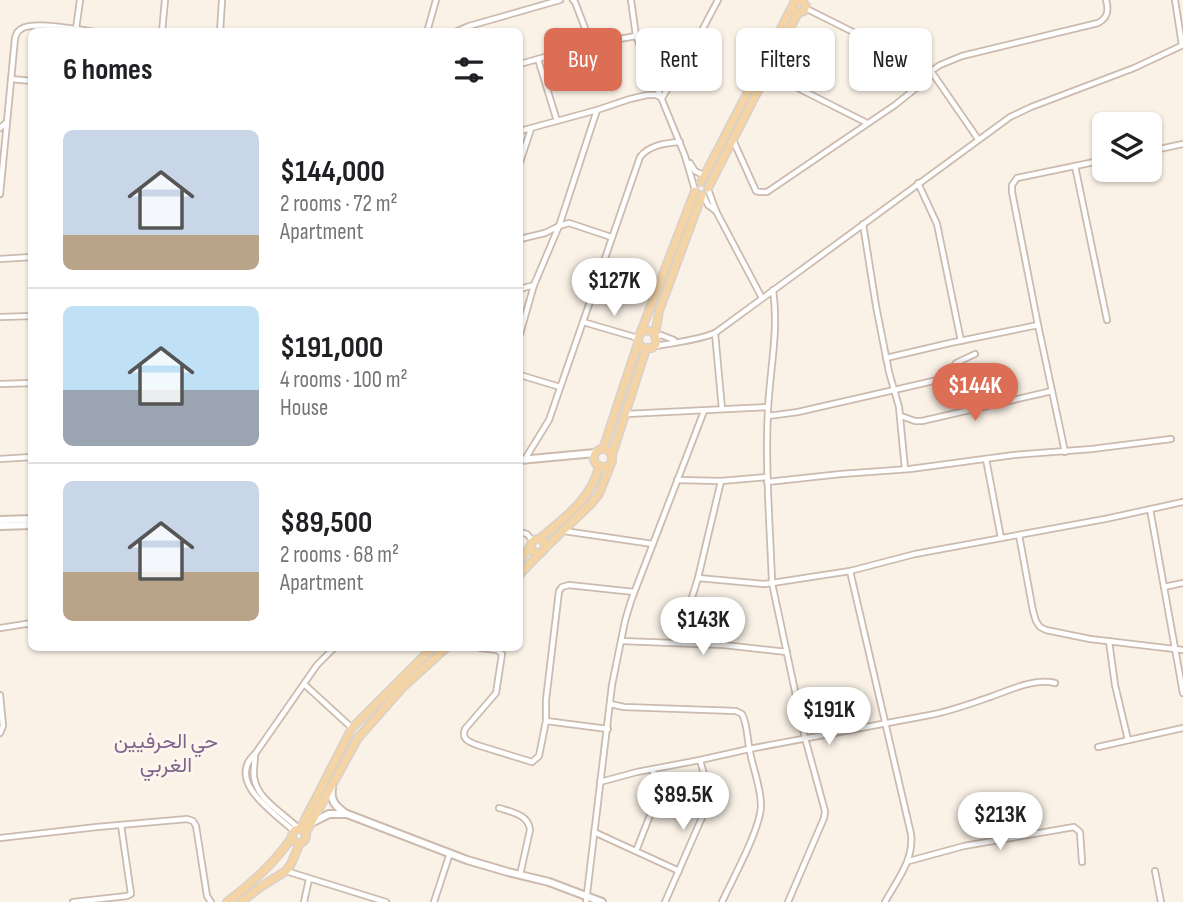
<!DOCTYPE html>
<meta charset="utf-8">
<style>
body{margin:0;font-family:"Sofia Sans Condensed",Vazirmatn,sans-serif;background:#f2f2f2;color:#202124;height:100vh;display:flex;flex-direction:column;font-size:26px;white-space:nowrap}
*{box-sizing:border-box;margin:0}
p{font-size:23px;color:#757577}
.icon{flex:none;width:38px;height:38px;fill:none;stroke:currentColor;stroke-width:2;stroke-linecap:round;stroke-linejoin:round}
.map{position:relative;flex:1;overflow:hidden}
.drawer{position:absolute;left:28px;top:28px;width:495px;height:623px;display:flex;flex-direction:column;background:#fff;border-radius:10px;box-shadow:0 2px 5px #0004}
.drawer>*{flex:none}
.banner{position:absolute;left:544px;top:28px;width:534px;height:63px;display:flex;gap:14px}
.controls{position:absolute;left:1092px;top:112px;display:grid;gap:14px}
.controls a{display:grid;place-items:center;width:70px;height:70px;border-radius:10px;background:#fff;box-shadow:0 2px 5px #0004;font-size:35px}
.price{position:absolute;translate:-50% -60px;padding:0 16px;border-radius:24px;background:#fff;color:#222;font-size:23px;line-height:46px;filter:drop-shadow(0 2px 4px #0008)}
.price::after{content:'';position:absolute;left:50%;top:42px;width:21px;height:16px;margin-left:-10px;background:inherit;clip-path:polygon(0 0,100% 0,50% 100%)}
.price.selected{background:#db6e55;color:#fff}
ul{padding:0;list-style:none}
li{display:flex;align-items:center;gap:21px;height:175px;padding:0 35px}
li+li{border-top:2px solid #e0e0e0}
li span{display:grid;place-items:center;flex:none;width:196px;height:140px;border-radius:10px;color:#555}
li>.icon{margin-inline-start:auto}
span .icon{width:84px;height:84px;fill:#fffc;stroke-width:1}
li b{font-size:30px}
h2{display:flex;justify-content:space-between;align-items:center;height:84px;padding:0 35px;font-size:30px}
.tag{padding:0 24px;border-radius:10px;background:#fff;box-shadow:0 2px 5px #0004;font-size:24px;line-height:63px}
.tag.selected{background:#db6e55;color:#fff}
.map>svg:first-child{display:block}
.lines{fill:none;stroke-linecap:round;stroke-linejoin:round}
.minor-casing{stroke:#ccbaae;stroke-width:8}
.tertiary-casing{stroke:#ccbaae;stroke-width:10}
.primary-casing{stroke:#d8d1cd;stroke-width:10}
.minor{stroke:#fff;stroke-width:4.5}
.tertiary{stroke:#fff;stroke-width:6}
.primary{stroke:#f4d4a4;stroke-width:7}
.labels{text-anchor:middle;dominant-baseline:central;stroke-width:6;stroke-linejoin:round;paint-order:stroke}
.neighbourhood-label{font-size:21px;fill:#7f658e;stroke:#fef6ed}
</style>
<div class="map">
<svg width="1183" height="902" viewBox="0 0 1183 902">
<rect width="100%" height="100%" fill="#fbf2e7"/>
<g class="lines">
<g class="minor-casing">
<g id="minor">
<path d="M573,0L575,2L591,44"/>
<path d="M631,0L636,36L685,156L695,190"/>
<path d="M1175,0L1182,45"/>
<path d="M805,8L931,71L978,139"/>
<path d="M76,29L80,0"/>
<path d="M162,32L165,0"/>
<path d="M220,32L222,0"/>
<path d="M427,32L436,0"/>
<path d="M455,32L469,26L560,0"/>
<path d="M538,59L557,121"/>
<path d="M520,64L591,44L636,36"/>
<path d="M768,73L867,123"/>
<path d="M11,79L32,81"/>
<path d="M0,128L7,122L15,38C17,33 16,32 21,29C32,21 79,29 94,32"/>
<path d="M520,131L597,110L630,99L647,95H656L662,98L691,51L718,0"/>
<path d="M733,140L756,191L759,192H767L895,105L925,81L931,71L940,65L962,56L1098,23C1108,18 1109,10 1106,0"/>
<path d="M1150,151L1183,144"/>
<path d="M520,162L531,129"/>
<path d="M690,163L695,171L705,176"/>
<path d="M1075,166L1107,320"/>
<path d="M918,183L937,224L961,341"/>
<path d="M708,189L716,211L762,298"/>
<path d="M0,194L7,122"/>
<path d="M703,195L708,205L716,211"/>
<path d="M863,224L876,306L889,372L899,407L905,469"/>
<path d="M520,239L545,233L559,226L569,223L611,237"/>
<path d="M0,259L32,257"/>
<path d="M520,289L534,285"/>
<path d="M0,317L32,316"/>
<path d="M583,322L638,338"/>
<path d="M715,333L722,409"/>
<path d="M520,334L534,285L559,226L597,110"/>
<path d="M656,337L661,335L674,340"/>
<path d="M655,346C675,342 696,341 715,333L1010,117L1031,107L1134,68L1183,45"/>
<path d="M886,358L950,343L1038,325"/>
<path d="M520,375L560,387"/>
<path d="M0,384L32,383"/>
<path d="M626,414L768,407"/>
<path d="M768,416L798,412L942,379L948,376L956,363L975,354"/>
<path d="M901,416L915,421H922L1052,391"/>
<path d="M1065,452L1038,325L1012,192V185L1017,178L1104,160"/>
<path d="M0,459L32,457"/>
<path d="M525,459L549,420L640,157C649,145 666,143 680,142"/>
<path d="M986,459L1001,538"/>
<path d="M677,480L721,481L767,477"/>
<path d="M767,482L841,474L910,469L1014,455L1092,449L1171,439"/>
<path d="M1150,509L1183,693"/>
<path d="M564,531L653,544"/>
<path d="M520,532L527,534L533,541"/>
<path d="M1019,535L1033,611L1036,621L1040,627L1046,630L1090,639L1183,650"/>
<path d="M850,571L911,834C914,860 897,880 885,902"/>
<path d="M698,578L764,584L772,583C770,525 765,467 768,409C770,369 779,330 773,290"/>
<path d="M1164,587L1183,583"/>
<path d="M0,628L32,623"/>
<path d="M621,641L724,645L787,652"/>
<path d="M1109,641L1115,685L1128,740"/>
<path d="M678,643L698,578L721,481"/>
<path d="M480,648L497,650L502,654L496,693L465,729C461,739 469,742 477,745L532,762L539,756L546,721"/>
<path d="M304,684L352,728"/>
<path d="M0,695L3,726L0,733"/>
<path d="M610,704L624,707L736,711L742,714C748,726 747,739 750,752C753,769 761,787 761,806C760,830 733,878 722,902"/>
<path d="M608,729L546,721V700L559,591L562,587L569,585L634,592"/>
<path d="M1098,747L1183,728"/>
<path d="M255,754C255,762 253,770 254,777C257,800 284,813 299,829"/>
<path d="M600,782L637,772L700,760L749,749L930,715C951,711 970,704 990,697C1010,690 1034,678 1055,683"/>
<path d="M499,808C512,812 529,815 530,830L520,875"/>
<path d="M294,831C275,814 225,781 255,754L317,665L334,648"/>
<path d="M594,832L679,871"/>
<path d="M0,838L97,827L187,819L193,821L196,826L207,896L211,902"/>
<path d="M636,851L656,800L653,770"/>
<path d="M909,861L964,846L1074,827L1080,832L1082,862"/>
<path d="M286,871L386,902"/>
<path d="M1155,871L1161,902"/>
<path d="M73,902L127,896L131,894L121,825"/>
<path d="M304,902L309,879"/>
<path d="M434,902L450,853"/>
<path d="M586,902L612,685L625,621L631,601L704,411"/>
<path d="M665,902L707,806L708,789L700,760"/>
<path d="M788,902L824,818L825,811L805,738L772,583L850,571L915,554L1105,519L1183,502"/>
</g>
</g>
<g class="tertiary-casing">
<g id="tertiary">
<path d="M520,460L595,453"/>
<path d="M0,520L32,519"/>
<path d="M0,526L32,525"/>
<path d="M332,788C330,800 335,806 345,813"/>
<path d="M313,822L329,814H347L467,860L508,872L549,882L602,902"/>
</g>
</g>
<g class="primary-casing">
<g id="primary">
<path d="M701,182L794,3L801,0L806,6L804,11L798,13L794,11L793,6"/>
<path d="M708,188L798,13"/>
<path d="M640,334L695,191"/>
<path d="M655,335L659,311L702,195"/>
<circle cx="603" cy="458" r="9"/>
<path d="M603,449L638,343C637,326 658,326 656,344L652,348H643L638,343"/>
<path d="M612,455L646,349"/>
<circle cx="538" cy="546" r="7"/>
<path d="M539,539C562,520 593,498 599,466"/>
<path d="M545,548L590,505L599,494L612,461"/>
<path d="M520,560L531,545"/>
<path d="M520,574L541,552"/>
<path d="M300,829L352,728L432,648"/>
<circle cx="299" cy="836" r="7"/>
<path d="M305,834L358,738L403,687L446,648"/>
<path d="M227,902C251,884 275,863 292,837"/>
<path d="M241,902L259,888L286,871L291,864L300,843"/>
</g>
</g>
<use href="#minor" class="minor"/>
<use href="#tertiary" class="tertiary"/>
<use href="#primary" class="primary"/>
</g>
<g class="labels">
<g class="neighbourhood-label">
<text x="166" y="741">حي الحرفيين<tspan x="166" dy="24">الغربي</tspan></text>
</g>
</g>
</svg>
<div class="controls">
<a><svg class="icon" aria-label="layers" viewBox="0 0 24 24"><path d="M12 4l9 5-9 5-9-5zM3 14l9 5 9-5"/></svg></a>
</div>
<b class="price" style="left:614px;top:318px">$127K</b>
<b class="price selected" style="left:975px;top:423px">$144K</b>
<b class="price" style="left:703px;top:657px">$143K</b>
<b class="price" style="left:829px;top:747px">$191K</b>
<b class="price" style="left:683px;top:832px">$89.5K</b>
<b class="price" style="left:1000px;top:852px">$213K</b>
<div class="banner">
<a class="tag selected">Buy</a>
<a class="tag">Rent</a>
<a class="tag">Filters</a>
<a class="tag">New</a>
</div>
<section class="drawer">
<h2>6 homes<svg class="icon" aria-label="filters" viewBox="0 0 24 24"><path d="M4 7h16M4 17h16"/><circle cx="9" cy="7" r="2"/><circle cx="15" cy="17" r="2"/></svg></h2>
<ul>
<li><span style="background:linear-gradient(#c9d6e8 75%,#b9a48a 0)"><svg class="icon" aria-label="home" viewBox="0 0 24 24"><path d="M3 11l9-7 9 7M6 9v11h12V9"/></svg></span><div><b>$144,000</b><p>2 rooms · 72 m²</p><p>Apartment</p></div></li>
<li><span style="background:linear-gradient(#bfe0f5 60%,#9aa5b1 0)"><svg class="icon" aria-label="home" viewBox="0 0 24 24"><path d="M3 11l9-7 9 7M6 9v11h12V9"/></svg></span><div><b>$191,000</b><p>4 rooms · 100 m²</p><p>House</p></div></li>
<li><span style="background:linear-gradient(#c9d6e8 65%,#b9a48a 0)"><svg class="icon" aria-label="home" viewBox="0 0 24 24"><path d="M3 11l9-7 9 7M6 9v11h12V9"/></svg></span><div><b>$89,500</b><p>2 rooms · 68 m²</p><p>Apartment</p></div></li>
</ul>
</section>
</div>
